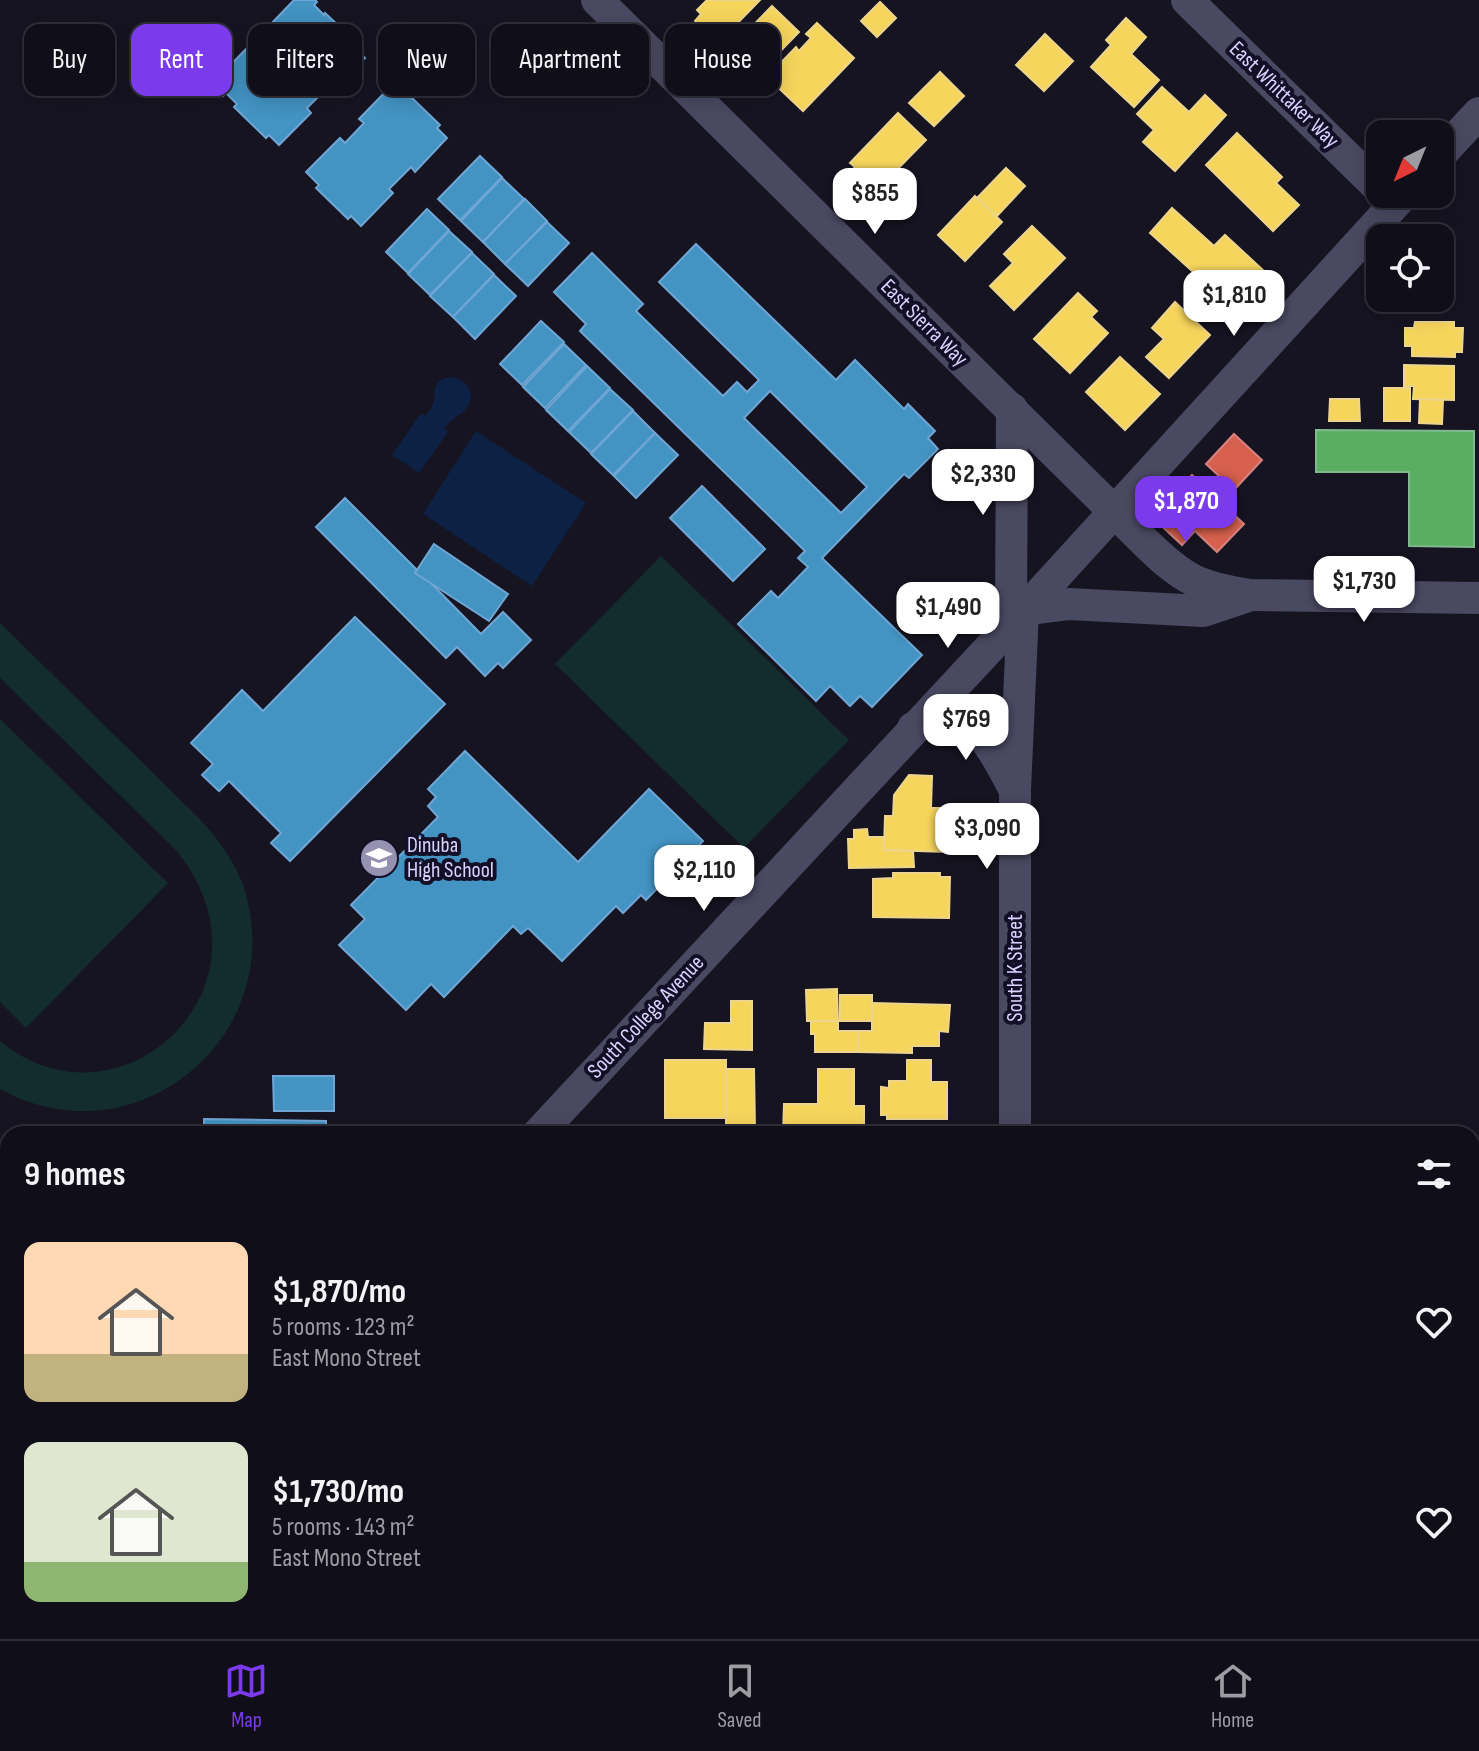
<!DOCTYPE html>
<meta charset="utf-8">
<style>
body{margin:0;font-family:"Sofia Sans Condensed",sans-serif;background:#1e1d26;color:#f1f3f6;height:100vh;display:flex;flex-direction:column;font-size:30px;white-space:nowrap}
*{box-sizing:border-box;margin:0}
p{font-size:26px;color:#9c9ca2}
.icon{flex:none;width:44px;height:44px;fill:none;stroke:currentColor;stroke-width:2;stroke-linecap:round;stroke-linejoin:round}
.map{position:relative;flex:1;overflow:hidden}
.panel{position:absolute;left:0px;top:1126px;width:1480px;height:514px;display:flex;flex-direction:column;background:#100f19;border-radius:24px 24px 0 0;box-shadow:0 4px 20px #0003,0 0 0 2px #302f38}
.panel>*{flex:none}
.banner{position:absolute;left:24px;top:24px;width:800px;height:72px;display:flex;gap:16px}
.needle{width:52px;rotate:223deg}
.tools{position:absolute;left:1366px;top:120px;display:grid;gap:16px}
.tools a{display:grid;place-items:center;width:88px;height:88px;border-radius:16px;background:#100f19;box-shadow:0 4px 20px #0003,0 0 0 2px #302f38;font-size:40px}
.price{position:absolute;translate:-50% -68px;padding:0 18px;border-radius:16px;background:#fff;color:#222;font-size:26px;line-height:52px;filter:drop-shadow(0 2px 4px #0008)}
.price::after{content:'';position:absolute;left:50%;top:48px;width:24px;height:18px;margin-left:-12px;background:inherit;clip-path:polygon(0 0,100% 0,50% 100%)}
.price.on{background:#7c3aed;color:#fff}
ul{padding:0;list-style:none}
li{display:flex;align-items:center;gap:24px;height:200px;padding:0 24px}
li span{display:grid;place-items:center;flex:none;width:224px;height:160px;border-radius:16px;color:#555}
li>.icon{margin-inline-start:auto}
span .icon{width:96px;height:96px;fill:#fffc;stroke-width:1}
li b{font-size:34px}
h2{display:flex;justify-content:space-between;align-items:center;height:96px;padding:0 24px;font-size:34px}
.tag{padding:0 28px;border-radius:16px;background:#100f19;box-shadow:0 4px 20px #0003,0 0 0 2px #302f38;font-size:28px;line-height:72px}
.tag.on{background:#7c3aed;color:#fff}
.tabs{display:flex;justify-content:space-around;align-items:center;height:112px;border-top:2px solid #302f38;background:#100f19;font-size:22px;color:#9c9ca2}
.tabs a{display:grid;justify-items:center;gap:4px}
.tabs .on{color:#7c3aed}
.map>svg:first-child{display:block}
.green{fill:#132c2d}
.water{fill:#0d2144}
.homes{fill:#f6d55c;stroke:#edd58d;stroke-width:2}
.shops{fill:#d6604d;stroke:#d78382;stroke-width:2}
.schools{fill:#4393c3;stroke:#70a6d5;stroke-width:2;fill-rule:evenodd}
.public{fill:#5aae61;stroke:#80b990;stroke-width:2}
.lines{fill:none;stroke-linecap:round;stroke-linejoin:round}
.minor{stroke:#4a4962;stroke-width:32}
.labels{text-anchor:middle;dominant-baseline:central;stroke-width:8;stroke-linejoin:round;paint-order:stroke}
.street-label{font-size:22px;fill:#d9d4ff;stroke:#130f26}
.poi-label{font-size:22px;fill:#d9d4ff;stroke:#130f26;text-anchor:start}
</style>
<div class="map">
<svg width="1479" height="1639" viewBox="0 0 1479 1639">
<rect width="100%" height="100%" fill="#161421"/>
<g class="green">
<path d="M661,556L849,740L744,848L555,664Z"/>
<path d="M0,623L201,820C221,843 240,868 247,898C283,1043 131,1162 0,1089V1041C122,1141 288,982 174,848L0,678Z"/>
<path d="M0,719L168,883L26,1028L0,1002Z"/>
</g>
<g class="water">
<path d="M454,377C467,381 477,394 467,407C462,416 453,416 444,429L448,432L419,473L392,455L421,413L425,416C428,412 431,409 433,404C437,389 430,379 454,377Z"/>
<path d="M476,431L586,503L532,586L423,514Z"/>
</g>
<g class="homes">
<path d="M707,0H760L725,36L721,32L714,40L695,21L701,14L697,10Z"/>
<path d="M880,2L896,18L877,37L861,21Z"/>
<path d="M772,6L799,32L760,72L756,68L750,75L731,56L738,49L734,45Z"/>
<path d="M1126,18L1146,37L1131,54L1159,80L1134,107L1091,67L1111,45L1106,40Z"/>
<path d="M817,23L854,58L803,111L767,77L796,47L799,51L811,38L806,34Z"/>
<path d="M1045,34L1073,61L1044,91L1016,65Z"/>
<path d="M940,72L964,96L934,126L909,103Z"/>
<path d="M1162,87L1189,112L1205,95L1226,115L1175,171L1143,142L1154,130L1137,114Z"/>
<path d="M898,113L926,140L879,188L874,183L868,189L850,172L855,167L850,163Z"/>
<path d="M1237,133L1282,177L1276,183L1299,205L1273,231L1206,165Z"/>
<path d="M1006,168L1025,186L996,217L977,198Z"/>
<path d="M975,196L1002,222L965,261L938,235Z"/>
<path d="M1172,208L1214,246L1225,235L1264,271L1231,306L1150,233Z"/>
<path d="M1032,226L1065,258L1014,310L990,286L1013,263L1004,254Z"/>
<path d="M1078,293L1097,311L1091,317L1108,333L1070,373L1034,339Z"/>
<path d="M1399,298H1434L1422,311L1414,303L1410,307Z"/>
<path d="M1175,302L1210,335L1169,378L1146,357L1164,339L1152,328Z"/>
<path d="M1415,322H1454V328H1463L1462,352H1455V357L1412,356V346H1405V328H1414Z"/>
<path d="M1120,357L1160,394L1125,430L1086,392Z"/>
<path d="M1404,365L1454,366V400L1413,399L1414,386H1404Z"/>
<rect x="1384" y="388" width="26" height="33"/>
<path d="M1330,399H1359L1360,421H1329Z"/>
<path d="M1420,399L1443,400L1442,424L1419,423Z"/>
<path d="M909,775L932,776L931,808H949L948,852L884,850L885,816H893L894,795Z"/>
<path d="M867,829L868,837H884V850L913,851L914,867L849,868L848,839H854V830Z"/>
<path d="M893,873H940V877H950L949,918L873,917V879L893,878Z"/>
<path d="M837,989L838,1021H807L806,990Z"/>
<rect x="840" y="995" width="32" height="26"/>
<path d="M731,1001H752V1050L704,1049L705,1023H731Z"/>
<path d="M872,1003L950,1005L948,1032L939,1031V1046H912V1053L858,1052V1031H872Z"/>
<path d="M811,1021H838V1031H858V1052H815V1034H811Z"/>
<rect x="665" y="1060" width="61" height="58"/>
<path d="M907,1060H931V1082H947V1119H887V1115H881V1087L889,1088V1081H907Z"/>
<path d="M726,1069H754L755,1130H726Z"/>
<path d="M818,1069H854V1106H864V1134H783L784,1104H818Z"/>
<rect x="587" y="1632" width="74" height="7"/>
<rect x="661" y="1632" width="50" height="7"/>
<rect x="1320" y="1632" width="137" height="7"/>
</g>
<g class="shops">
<path d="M1234,434L1262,460L1234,490L1206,464Z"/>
<path d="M1192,475L1244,524L1217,552L1195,531L1182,545L1152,517Z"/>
</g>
<g class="schools">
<path d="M294,0H315L317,2L314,5L324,15L325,13L358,44L355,48L365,58L333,91L328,87L307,108L311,113L279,145L269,135L266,138L234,107L237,104L226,93L223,96L211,85L248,47L263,62L282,42L267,28Z"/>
<path d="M393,84L405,96L407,93L440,125L437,128L447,138L415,172L411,167L389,189L393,193L361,226L351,216L348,219L316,188L319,185L306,172L340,138L345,143L364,123L359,119Z"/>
<path d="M480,156L502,177L460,220L438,199Z"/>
<path d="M502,178L524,199L483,242L461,221Z"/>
<path d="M525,199L547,221L505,264L483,242Z"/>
<path d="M427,209L449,230L408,273L386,252Z"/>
<path d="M547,222L569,243L528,286L505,264Z"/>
<path d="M449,231L472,252L430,295L408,274Z"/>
<path d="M696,244L836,380L855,360L904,409L908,404L935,431L928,438L938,449L909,478L904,474L822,558L922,655L872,707L860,696L850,706L830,686L816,701L738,624L771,591L778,598L808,567L798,558L805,551L580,331L586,324L554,292L592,253L643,304L636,311L723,396L737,382L747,392L759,380L659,282ZM770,391L867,487L841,513L744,418Z"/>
<path d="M472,253L494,274L453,317L430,296Z"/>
<path d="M494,275L516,296L475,339L453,317Z"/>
<path d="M541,321L564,342L522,385L500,364Z"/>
<path d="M564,344L586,365L545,408L523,387Z"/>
<path d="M587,366L610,388L568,431L546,410Z"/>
<path d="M610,389L633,410L591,453L569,432Z"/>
<path d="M633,411L655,433L613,475L591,454Z"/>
<path d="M655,433L678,455L636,498L614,476Z"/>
<path d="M702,486L765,549L733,581L670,518Z"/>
<path d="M345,498L417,570L415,573L429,581L481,634L503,612L531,640L503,668L498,663L485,676L457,647L446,658L316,527Z"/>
<path d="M434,544L508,594L489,621L415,573Z"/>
<path d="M355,617L445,704L290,861L271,843L281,833L229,781L219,791L202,775L213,764L191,743L242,690L263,711Z"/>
<path d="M465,751L578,862L649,789L703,841L646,900L641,895L623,913L616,906L562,961L528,928L521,934L513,926L444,997L431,984L406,1010L339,945L365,919L351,905L438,817L428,806L436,797L428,789Z"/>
<path d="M273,1076H334V1111H274Z"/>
<path d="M204,1119L326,1121V1134H204Z"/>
<rect x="94" y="1632" width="320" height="7"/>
</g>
<g class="public">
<path d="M1316,430L1474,431V547L1409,546V472H1316Z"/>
<rect x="828" y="1632" width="137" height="7"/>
</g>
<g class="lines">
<g class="minor">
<path d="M597,0L1146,543C1184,580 1198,587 1250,595L1479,598"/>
<path d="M1187,0L1380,189"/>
<path d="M1440,155L1479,113"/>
<path d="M1023,610L1069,604L1203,611L1245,597"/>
<path d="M1011,625L1012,409"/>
<path d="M913,728C920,725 929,720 936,718C978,708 999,762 1015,790"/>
<path d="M538,1134L1011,625L1404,194"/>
<path d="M1015,1134V790L1023,610"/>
<path d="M1472,1200H1479"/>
<path d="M510,1639V1632"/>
<path d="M1012,1639V1632"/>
</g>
</g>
<defs>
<g id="school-disc" transform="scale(2)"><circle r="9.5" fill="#9591b1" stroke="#130f26"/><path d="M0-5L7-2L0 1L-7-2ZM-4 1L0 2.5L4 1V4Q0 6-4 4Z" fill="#fff"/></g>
</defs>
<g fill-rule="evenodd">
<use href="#school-disc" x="379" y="858"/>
</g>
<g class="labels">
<g class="street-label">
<text transform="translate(1284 95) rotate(44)">East Whittaker Way</text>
<text transform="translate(924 323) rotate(45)">East Sierra Way</text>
<text transform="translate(1015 968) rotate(-90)">South K Street</text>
<text transform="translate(646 1017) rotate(-47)">South College Avenue</text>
</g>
<g class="poi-label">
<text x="407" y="845">Dinuba<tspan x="407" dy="25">High School</tspan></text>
</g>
</g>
</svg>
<div class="tools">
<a><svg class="needle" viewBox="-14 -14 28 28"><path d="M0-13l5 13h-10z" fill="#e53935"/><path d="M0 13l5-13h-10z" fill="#9c9ca2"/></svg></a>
<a><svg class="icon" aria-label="locate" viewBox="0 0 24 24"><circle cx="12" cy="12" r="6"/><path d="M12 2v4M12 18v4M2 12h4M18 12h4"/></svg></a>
</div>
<b class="price" style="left:875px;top:236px">$855</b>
<b class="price" style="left:1234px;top:338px">$1,810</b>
<b class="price" style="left:983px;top:517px">$2,330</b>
<b class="price on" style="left:1186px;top:544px">$1,870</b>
<b class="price" style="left:1364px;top:624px">$1,730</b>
<b class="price" style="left:948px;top:650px">$1,490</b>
<b class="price" style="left:966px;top:762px">$769</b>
<b class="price" style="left:987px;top:871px">$3,090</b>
<b class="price" style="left:704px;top:913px">$2,110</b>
<div class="banner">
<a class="tag">Buy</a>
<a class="tag on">Rent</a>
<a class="tag">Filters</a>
<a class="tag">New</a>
<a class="tag">Apartment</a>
<a class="tag">House</a>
</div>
<section class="panel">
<h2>9 homes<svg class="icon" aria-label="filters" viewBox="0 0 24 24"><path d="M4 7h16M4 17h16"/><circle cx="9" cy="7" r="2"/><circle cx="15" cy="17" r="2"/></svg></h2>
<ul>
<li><span style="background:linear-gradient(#ffd9b3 70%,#c2b280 0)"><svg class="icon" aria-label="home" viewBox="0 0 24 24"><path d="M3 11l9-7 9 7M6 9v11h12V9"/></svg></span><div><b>$1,870/mo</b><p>5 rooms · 123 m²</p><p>East Mono Street</p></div><svg class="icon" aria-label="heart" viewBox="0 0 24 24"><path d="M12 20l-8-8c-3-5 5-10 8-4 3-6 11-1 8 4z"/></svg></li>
<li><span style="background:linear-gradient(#dfe7d0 75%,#8fb573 0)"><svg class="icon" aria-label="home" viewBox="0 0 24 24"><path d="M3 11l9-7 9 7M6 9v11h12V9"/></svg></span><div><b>$1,730/mo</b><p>5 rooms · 143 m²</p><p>East Mono Street</p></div><svg class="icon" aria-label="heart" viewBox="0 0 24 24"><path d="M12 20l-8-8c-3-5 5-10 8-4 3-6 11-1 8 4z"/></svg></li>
</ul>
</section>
</div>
<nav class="tabs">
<a class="on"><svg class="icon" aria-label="map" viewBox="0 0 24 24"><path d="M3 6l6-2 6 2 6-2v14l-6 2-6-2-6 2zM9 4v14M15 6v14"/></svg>Map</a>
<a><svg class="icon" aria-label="saved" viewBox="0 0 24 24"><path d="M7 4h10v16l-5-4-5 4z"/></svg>Saved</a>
<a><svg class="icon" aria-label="home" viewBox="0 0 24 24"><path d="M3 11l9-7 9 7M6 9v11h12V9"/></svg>Home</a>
</nav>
